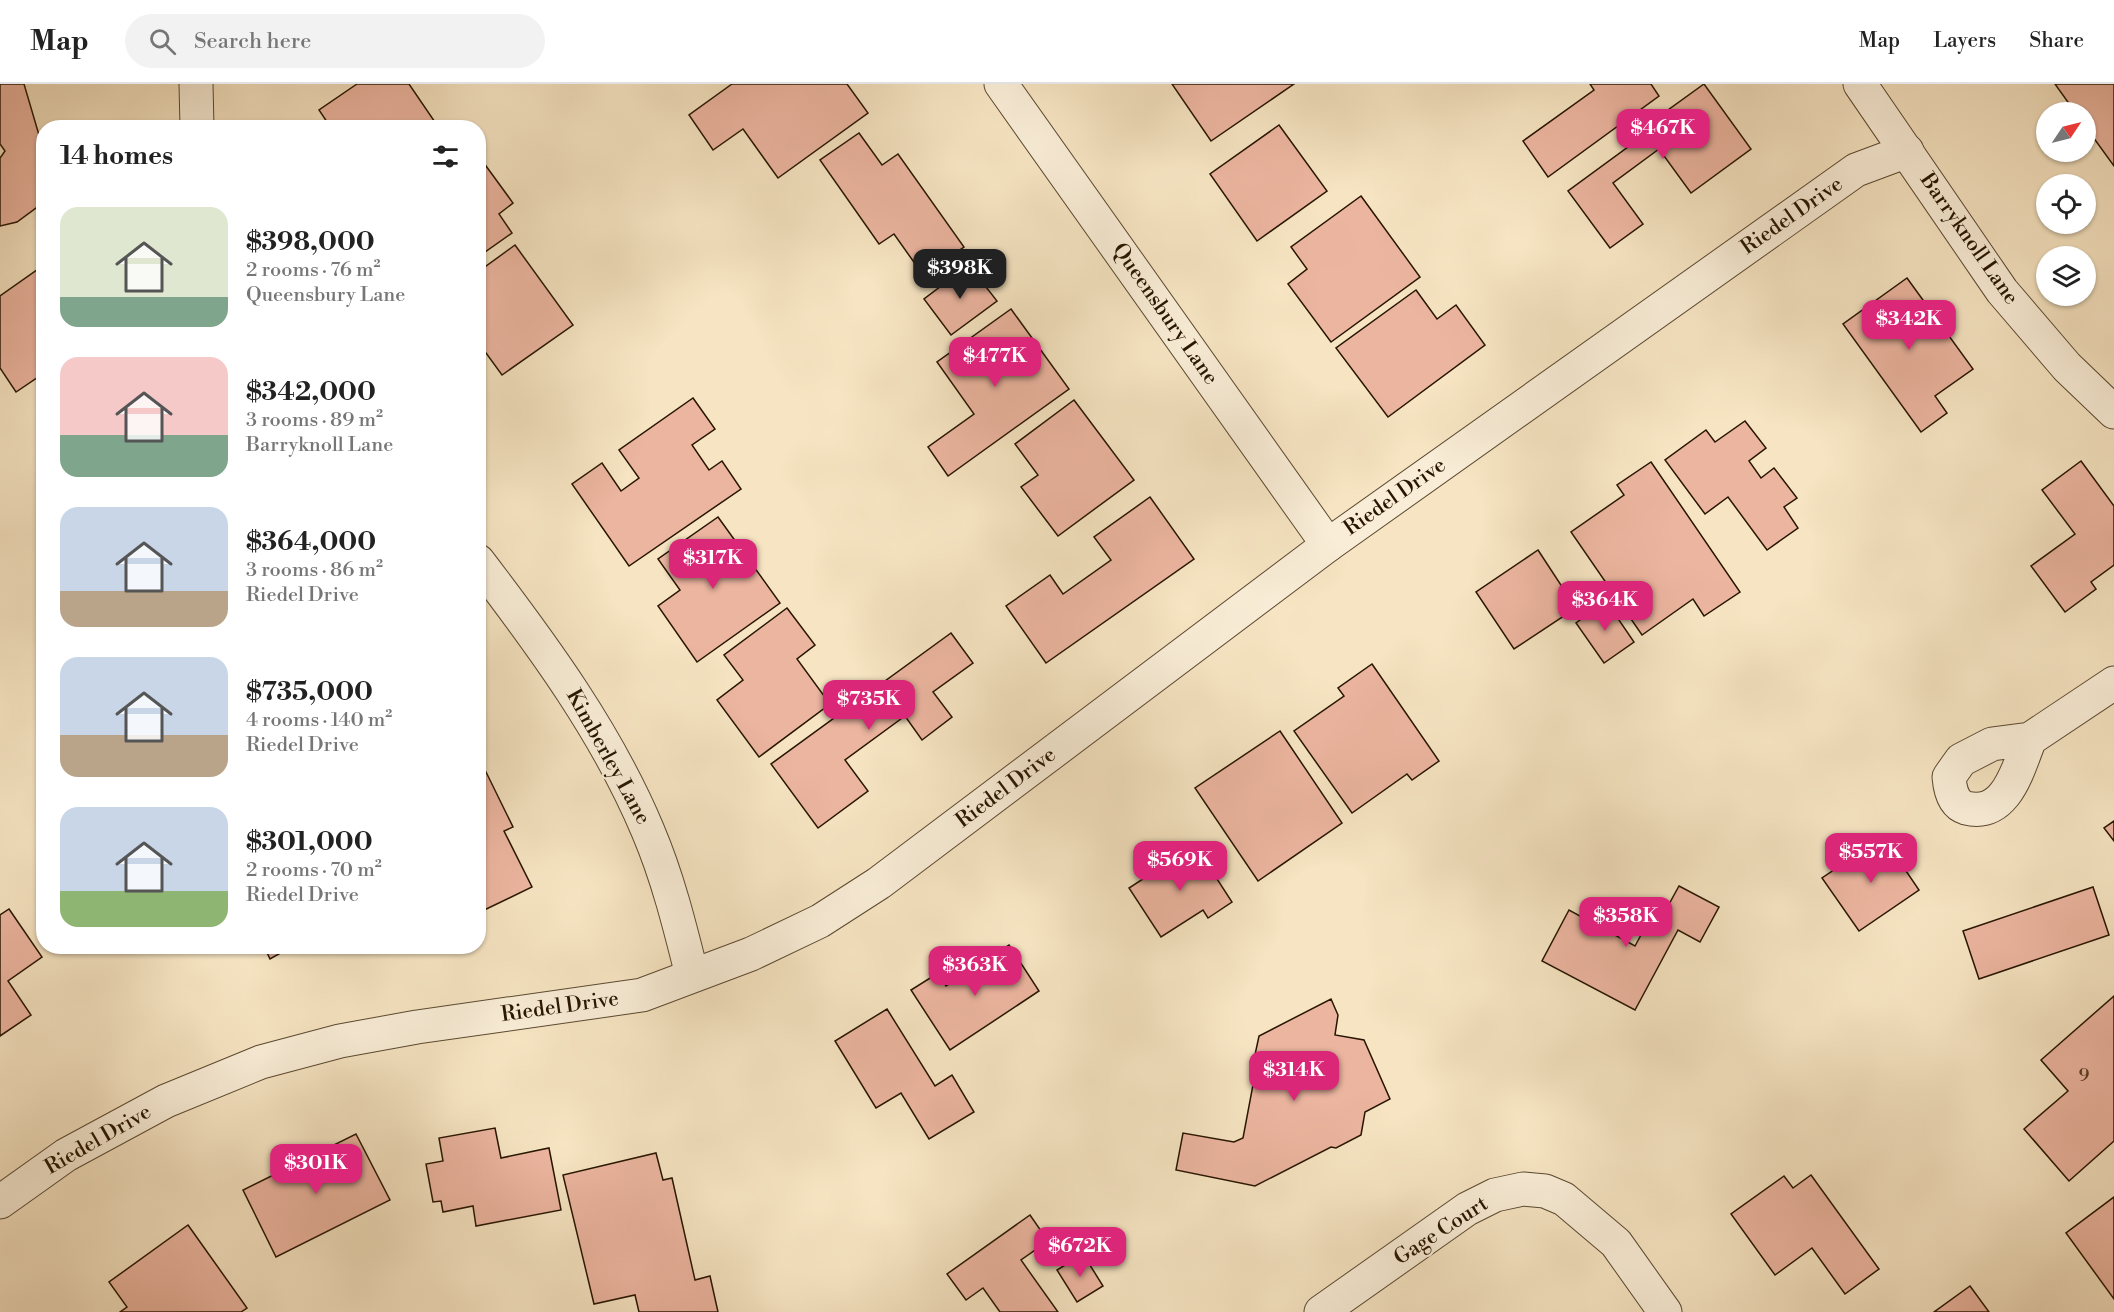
<!DOCTYPE html>
<meta charset="utf-8">
<style>
body{margin:0;font-family:"Libre Bodoni",serif;background:#f2f2f2;color:#222;height:100vh;display:flex;flex-direction:column;font-size:22px;white-space:nowrap}
*{box-sizing:border-box;margin:0}
p{font-size:20px;color:#767676}
.icon{flex:none;width:33px;height:33px;fill:none;stroke:currentColor;stroke-width:2;stroke-linecap:round;stroke-linejoin:round}
.map{position:relative;flex:1;overflow:hidden}
.panel{position:absolute;left:36px;top:36px;width:450px;height:834px;display:flex;flex-direction:column;background:#fff;border-radius:24px;box-shadow:0 2px 4px #0004}
.panel>*{flex:none}
.needle{width:39px;rotate:55deg}
.controls{position:absolute;left:2036px;top:18px;display:grid;gap:12px}
.controls a{display:grid;place-items:center;width:60px;height:60px;border-radius:50%;background:#fff;box-shadow:0 2px 4px #0004;font-size:30px}
.price{position:absolute;translate:-50% -51px;padding:0 14px;border-radius:12px;background:#db2777;color:#fff;font-size:20px;line-height:39px;filter:drop-shadow(0 2px 3px #0008)}
.price::after{content:'';position:absolute;left:50%;top:36px;width:18px;height:14px;margin-left:-9px;background:inherit;clip-path:polygon(0 0,100% 0,50% 100%)}
.price.current{background:#222;color:#fff}
ul{padding:0;list-style:none}
li{display:flex;align-items:center;gap:18px;height:150px;padding:0 24px}
li span{display:grid;place-items:center;flex:none;width:168px;height:120px;border-radius:18px;color:#555}
li>.icon{margin-inline-start:auto}
span .icon{width:72px;height:72px;fill:#fffc;stroke-width:1}
li b{font-size:26px}
h2{display:flex;justify-content:space-between;align-items:center;height:72px;padding:0 24px;font-size:26px}
header{display:flex;align-items:center;gap:36px;box-sizing:border-box;height:84px;padding:0 30px;background:#fff;border-bottom:2px solid #e0e0e0}
header strong{font-size:28px}
nav{display:flex;gap:33px;margin-inline-start:auto;font-size:21px}
.search{width:420px;height:54px;background:#f2f2f2;display:flex;align-items:center;gap:15px;box-sizing:border-box;padding:0 21px;border-radius:33px;color:#767676;font-size:22px}
.map>svg:first-child{display:block}
.building{fill:#ecb5a0;stroke:#271500;stroke-width:1.5}
.lines{fill:none;stroke-linecap:round;stroke-linejoin:round}
.minor-casing{stroke:#5b4930;stroke-width:35}
.minor{stroke:#f9edd7;stroke-width:33}
.labels{text-anchor:middle;dominant-baseline:central;stroke-width:4.5;stroke-linejoin:round;paint-order:stroke}
.number-label{font-size:18px;fill:#583d28}
.street-label{font-size:21px;fill:#271500;stroke:#f9edd7}
</style>
<header>
<strong>Map</strong>
<div class="search"><svg class="icon" aria-label="search" viewBox="0 0 24 24"><circle cx="10" cy="10" r="6"/><path d="M15 15l6 6"/></svg>Search here</div>
<nav><a>Map</a><a>Layers</a><a>Share</a></nav>
</header>
<div class="map">
<svg width="2114" height="1228" viewBox="0 0 2114 1228">
<rect width="100%" height="100%" fill="#f6e4c2"/>
<filter id="stains"><feTurbulence type="fractalNoise" baseFrequency=".00333" numOctaves="4"/><feColorMatrix values="0 0 0 0 .2 0 0 0 0 .09 0 0 0 0 .02 0 0 0 .5 -.17"/></filter>
<radialGradient id="worn" r=".72"><stop offset=".6" stop-color="#630" stop-opacity="0"/><stop offset="1" stop-color="#630" stop-opacity=".3"/></radialGradient>
<g class="building">
<path d="M0,0H24L44,68V118L17,138L0,142V74L5,67L0,60Z"/>
<path d="M357,0H409L439,44H331L319,26Z"/>
<path d="M732,0H847L868,29L778,94L743,45L713,66L689,31Z"/>
<path d="M1172,0H1294L1211,57Z"/>
<path d="M1590,0H1651L1659,12L1548,93L1523,57L1594,6Z"/>
<path d="M1704,0L1751,65L1691,109L1659,65L1613,99L1643,140L1610,164L1568,107L1636,57L1632,52Z"/>
<path d="M2055,0H2114V82L2085,42V28H2075Z"/>
<path d="M1279,41L1327,107L1257,157L1210,90Z"/>
<path d="M859,49L882,81L898,70L964,163L923,191L894,150L879,160L820,76Z"/>
<path d="M478,71L513,119L499,130L512,149L478,173Z"/>
<path d="M1361,112L1420,193L1331,258L1288,200L1307,185L1291,163Z"/>
<path d="M515,161L573,241L502,291L478,258V188Z"/>
<path d="M44,181V289L16,308L0,284V212Z"/>
<path d="M969,181L997,217L951,251L924,215Z"/>
<path d="M1907,194L1973,285L1935,312L1947,329L1921,348L1843,240Z"/>
<path d="M1416,206L1437,235L1456,221L1485,261L1388,333L1336,264Z"/>
<path d="M1011,225L1069,305L948,392L928,363L974,330L937,278Z"/>
<path d="M693,314L715,345L692,361L709,386L722,377L741,405L629,482L572,400L602,379L621,407L639,394L619,366Z"/>
<path d="M1074,316L1134,396L1058,452L1021,403L1038,391L1015,360Z"/>
<path d="M1745,337L1766,364L1749,377L1761,394L1774,384L1797,414L1784,423L1798,444L1767,466L1728,413L1705,430L1665,376L1706,346L1715,358Z"/>
<path d="M2081,377L2114,422V481L2091,498L2096,505L2065,528L2031,482L2075,450L2042,406Z"/>
<path d="M1651,378L1740,508L1704,532L1693,515L1642,551L1571,448L1624,411L1617,401Z"/>
<path d="M1150,413L1194,475L1046,579L1006,522L1050,491L1063,510L1111,476L1094,453Z"/>
<path d="M718,433L780,519L697,578L658,522L680,506L658,475Z"/>
<path d="M1538,466L1576,524L1514,565L1476,508Z"/>
<path d="M1606,517L1634,558L1604,579L1576,539Z"/>
<path d="M787,524L815,561L797,575L830,620L759,673L717,616L743,596L724,571Z"/>
<path d="M951,549L973,579L933,608L952,633L922,656L905,632L845,676L868,707L818,744L771,680Z"/>
<path d="M1372,580L1439,677L1412,696L1407,690L1352,729L1294,647L1344,612L1338,604Z"/>
<path d="M1280,647L1342,739L1258,797L1195,704Z"/>
<path d="M486,688L513,743L504,747L532,803L478,829V691Z"/>
<path d="M2114,737V757L2104,744Z"/>
<path d="M1883,753L1919,806L1859,847L1822,794Z"/>
<path d="M1195,761L1232,818L1208,834L1203,826L1161,853L1129,804Z"/>
<path d="M1679,802L1719,823L1700,858L1678,846L1635,926L1542,877L1569,826L1635,862L1654,827L1663,831Z"/>
<path d="M2093,803L2109,851L1979,895L1963,847Z"/>
<path d="M9,825L42,873L8,897L31,931L0,952V831Z"/>
<path d="M1009,861L1039,907L950,966L911,906L938,889L946,902Z"/>
<path d="M264,862H293L270,875Z"/>
<path d="M2114,912V1057L2069,1097L2024,1045L2068,1007L2041,976Z"/>
<path d="M1331,915L1338,931L1335,951L1364,956L1390,1015L1365,1028L1361,1051L1336,1064L1331,1063L1255,1102L1176,1086L1183,1049L1234,1058L1243,1054L1256,985L1253,980L1259,952Z"/>
<path d="M887,925L935,1002L952,991L974,1028L929,1055L901,1009L876,1024L835,957Z"/>
<path d="M495,1044L501,1074L549,1064L561,1126L476,1142L473,1122L443,1128L441,1117L433,1118L426,1080L443,1077L439,1054Z"/>
<path d="M356,1050L390,1116L276,1173L243,1106Z"/>
<path d="M656,1069L663,1096L672,1094L695,1196L710,1192L718,1228H639L635,1211L594,1220L563,1091Z"/>
<path d="M1811,1091L1879,1185L1845,1210L1812,1164L1775,1191L1731,1130L1784,1092L1793,1104Z"/>
<path d="M2114,1113V1215L2066,1149Z"/>
<path d="M1030,1131L1048,1157L1021,1176L1058,1228H1000L983,1204L966,1216L947,1190Z"/>
<path d="M188,1141L247,1224L241,1228H120L127,1223L109,1198Z"/>
<path d="M1083,1170L1103,1202L1077,1218L1057,1186Z"/>
<path d="M1970,1202L1989,1228H1934Z"/>
</g>
<g class="lines">
<g class="minor-casing">
<g id="minor">
<path d="M196,0L197,44"/>
<path d="M1001,0L1328,461"/>
<path d="M1860,0L2002,207L2067,283L2114,328"/>
<path d="M478,477C543,562 607,649 648,747C668,794 680,843 692,891"/>
<path d="M2030,655C2018,684 2007,734 1966,724C1953,720 1950,705 1949,693L1961,676L1992,660L2030,655L2114,599"/>
<path d="M0,1118L66,1071L166,1017L261,978L340,957L417,943L642,911L751,870L820,837L879,799L1328,461L1856,86L1907,67"/>
<path d="M1321,1228L1467,1125L1495,1111L1523,1105L1545,1107L1564,1115L1616,1159L1665,1228"/>
</g>
</g>
<use href="#minor" class="minor"/>
</g>
<g class="labels">
<g class="number-label">
<text x="2084" y="991">9</text>
</g>
<g class="street-label">
<text transform="translate(1792 132) rotate(-35)">Riedel Drive</text>
<text transform="translate(1969 155) rotate(55)">Barryknoll Lane</text>
<text transform="translate(1165 230) rotate(55)">Queensbury Lane</text>
<text transform="translate(1395 413) rotate(-35)">Riedel Drive</text>
<text transform="translate(608 673) rotate(61)">Kimberley Lane</text>
<text transform="translate(1006 704) rotate(-37)">Riedel Drive</text>
<text transform="translate(560 923) rotate(-8)">Riedel Drive</text>
<text transform="translate(98 1056) rotate(-30)">Riedel Drive</text>
<text transform="translate(1441 1147) rotate(-33)">Gage Court</text>
</g>
</g>
<rect width="100%" height="100%" filter="url(#stains)"/>
<rect width="100%" height="100%" fill="url(#worn)"/>
</svg>
<div class="controls">
<a><svg class="needle" viewBox="-14 -14 28 28"><path d="M0-13l5 13h-10z" fill="#e53935"/><path d="M0 13l5-13h-10z" fill="#767676"/></svg></a>
<a><svg class="icon" aria-label="locate" viewBox="0 0 24 24"><circle cx="12" cy="12" r="6"/><path d="M12 2v4M12 18v4M2 12h4M18 12h4"/></svg></a>
<a><svg class="icon" aria-label="layers" viewBox="0 0 24 24"><path d="M12 4l9 5-9 5-9-5zM3 14l9 5 9-5"/></svg></a>
</div>
<b class="price" style="left:1663px;top:76px">$467K</b>
<b class="price current" style="left:960px;top:216px">$398K</b>
<b class="price" style="left:1909px;top:267px">$342K</b>
<b class="price" style="left:995px;top:304px">$477K</b>
<b class="price" style="left:713px;top:506px">$317K</b>
<b class="price" style="left:1605px;top:548px">$364K</b>
<b class="price" style="left:869px;top:647px">$735K</b>
<b class="price" style="left:1871px;top:800px">$557K</b>
<b class="price" style="left:1180px;top:808px">$569K</b>
<b class="price" style="left:1626px;top:864px">$358K</b>
<b class="price" style="left:975px;top:913px">$363K</b>
<b class="price" style="left:1294px;top:1018px">$314K</b>
<b class="price" style="left:316px;top:1111px">$301K</b>
<b class="price" style="left:1080px;top:1194px">$672K</b>
<section class="panel">
<h2>14 homes<svg class="icon" aria-label="filters" viewBox="0 0 24 24"><path d="M4 7h16M4 17h16"/><circle cx="9" cy="7" r="2"/><circle cx="15" cy="17" r="2"/></svg></h2>
<ul>
<li><span style="background:linear-gradient(#dfe7d0 75%,#7fa58c 0)"><svg class="icon" aria-label="home" viewBox="0 0 24 24"><path d="M3 11l9-7 9 7M6 9v11h12V9"/></svg></span><div><b>$398,000</b><p>2 rooms · 76 m²</p><p>Queensbury Lane</p></div></li>
<li><span style="background:linear-gradient(#f6c9c9 65%,#7fa58c 0)"><svg class="icon" aria-label="home" viewBox="0 0 24 24"><path d="M3 11l9-7 9 7M6 9v11h12V9"/></svg></span><div><b>$342,000</b><p>3 rooms · 89 m²</p><p>Barryknoll Lane</p></div></li>
<li><span style="background:linear-gradient(#c9d6e8 70%,#b9a48a 0)"><svg class="icon" aria-label="home" viewBox="0 0 24 24"><path d="M3 11l9-7 9 7M6 9v11h12V9"/></svg></span><div><b>$364,000</b><p>3 rooms · 86 m²</p><p>Riedel Drive</p></div></li>
<li><span style="background:linear-gradient(#c9d6e8 65%,#b9a48a 0)"><svg class="icon" aria-label="home" viewBox="0 0 24 24"><path d="M3 11l9-7 9 7M6 9v11h12V9"/></svg></span><div><b>$735,000</b><p>4 rooms · 140 m²</p><p>Riedel Drive</p></div></li>
<li><span style="background:linear-gradient(#c9d6e8 70%,#8fb573 0)"><svg class="icon" aria-label="home" viewBox="0 0 24 24"><path d="M3 11l9-7 9 7M6 9v11h12V9"/></svg></span><div><b>$301,000</b><p>2 rooms · 70 m²</p><p>Riedel Drive</p></div></li>
</ul>
</section>
</div>
